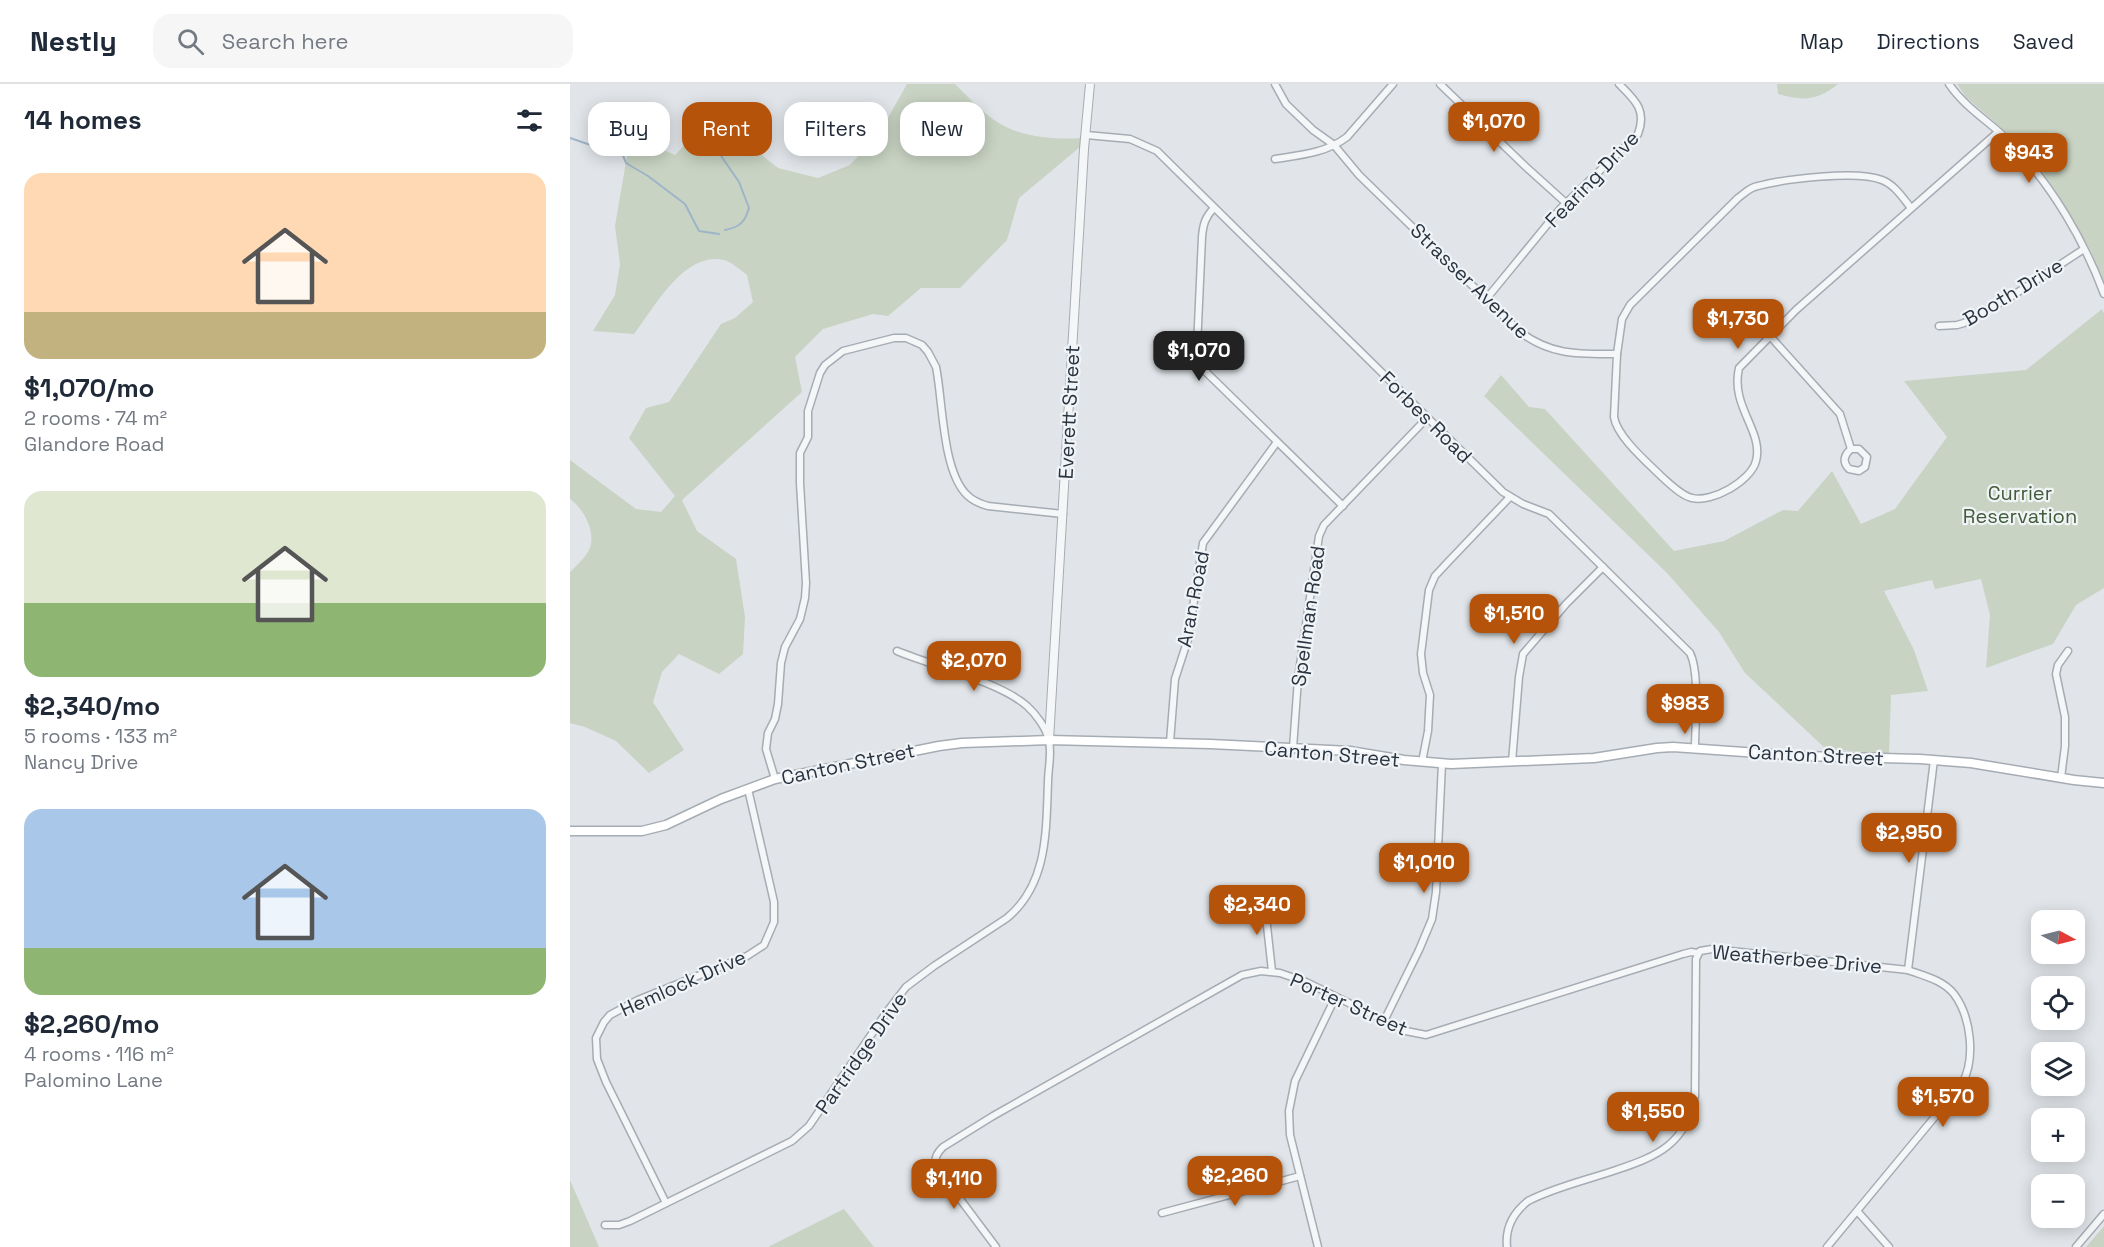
<!DOCTYPE html>
<meta charset="utf-8">
<style>
body{margin:0;font-family:"Space Grotesk",sans-serif;background:#f6f6f7;color:#1f2937;height:100vh;display:flex;flex-direction:column;font-size:22px;white-space:nowrap}
*{box-sizing:border-box;margin:0}
p{font-size:20px;color:#747a83}
.icon{flex:none;width:33px;height:33px;fill:none;stroke:currentColor;stroke-width:2;stroke-linecap:round;stroke-linejoin:round}
.map{position:relative;flex:1;overflow:hidden}
.panel{display:flex;flex-direction:column;background:#fff;width:570px}
.panel>*{flex:none}
.banner{position:absolute;left:18px;top:18px;width:570px;height:54px;display:flex;gap:12px}
.needle{width:39px;rotate:97deg}
.tools{position:absolute;left:1461px;top:826px;display:grid;gap:12px}
.tools a{display:grid;place-items:center;width:54px;height:54px;border-radius:12px;background:#fff;box-shadow:0 3px 15px #0003;font-size:30px}
.price{position:absolute;translate:-50% -51px;padding:0 14px;border-radius:12px;background:#b45309;color:#fff;font-size:20px;line-height:39px;filter:drop-shadow(0 2px 3px #0008)}
.price::after{content:'';position:absolute;left:50%;top:36px;width:18px;height:14px;margin-left:-9px;background:inherit;clip-path:polygon(0 0,100% 0,50% 100%)}
.price.active{background:#222;color:#fff}
ul{padding:0;list-style:none}
li{display:grid;align-content:center;gap:12px;height:318px;padding:0 24px}
li span{display:grid;place-items:center;height:186px;border-radius:18px;color:#555}
li>.icon{margin-inline-start:auto}
span .icon{width:108px;height:108px;fill:#fffc;stroke-width:1}
li b{font-size:26px}
h2{display:flex;justify-content:space-between;align-items:center;height:72px;padding:0 24px;font-size:26px}
.pill{padding:0 21px;border-radius:18px;background:#fff;box-shadow:0 3px 15px #0003;font-size:21px;line-height:54px}
.pill.active{background:#b45309;color:#fff}
header{display:flex;align-items:center;gap:36px;box-sizing:border-box;height:84px;padding:0 30px;background:#fff;border-bottom:2px solid #e0e1e3}
header strong{font-size:28px}
nav{display:flex;gap:33px;margin-inline-start:auto;font-size:21px}
.search{width:420px;height:54px;background:#f6f6f7;display:flex;align-items:center;gap:15px;box-sizing:border-box;padding:0 21px;border-radius:18px;color:#747a83;font-size:22px}
main{display:flex;flex:1;min-height:0}
.map>svg:first-child{display:block}
.green{fill:#c8d3c3}
.lines{fill:none;stroke-linecap:round;stroke-linejoin:round}
.stream{stroke:#9eb5c8;stroke-width:2}
.minor-casing{stroke:#a6acb3;stroke-width:9}
.tertiary-casing{stroke:#a6acb3;stroke-width:10}
.secondary-casing{stroke:#a6acb3;stroke-width:11}
.minor{stroke:#f4f6f8;stroke-width:6}
.tertiary{stroke:#f4f6f8;stroke-width:8}
.secondary{stroke:#fff;stroke-width:8}
.labels{text-anchor:middle;dominant-baseline:central;stroke-width:4.5;stroke-linejoin:round;paint-order:stroke}
.street-label{font-size:20px;fill:#2a3441;stroke:#f1f4f7}
.park-label{font-size:20px;fill:#415c38;stroke:#f1f4f7}
</style>
<header>
<strong>Nestly</strong>
<div class="search"><svg class="icon" aria-label="search" viewBox="0 0 24 24"><circle cx="10" cy="10" r="6"/><path d="M15 15l6 6"/></svg>Search here</div>
<nav><a>Map</a><a>Directions</a><a>Saved</a></nav>
</header>
<main>
<section class="panel">
<h2>14 homes<svg class="icon" aria-label="filters" viewBox="0 0 24 24"><path d="M4 7h16M4 17h16"/><circle cx="9" cy="7" r="2"/><circle cx="15" cy="17" r="2"/></svg></h2>
<ul>
<li><span style="background:linear-gradient(#ffd9b3 75%,#c2b280 0)"><svg class="icon" aria-label="home" viewBox="0 0 24 24"><path d="M3 11l9-7 9 7M6 9v11h12V9"/></svg></span><div><b>$1,070/mo</b><p>2 rooms · 74 m²</p><p>Glandore Road</p></div></li>
<li><span style="background:linear-gradient(#dfe7d0 60%,#8fb573 0)"><svg class="icon" aria-label="home" viewBox="0 0 24 24"><path d="M3 11l9-7 9 7M6 9v11h12V9"/></svg></span><div><b>$2,340/mo</b><p>5 rooms · 133 m²</p><p>Nancy Drive</p></div></li>
<li><span style="background:linear-gradient(#a9c7e8 75%,#8fb573 0)"><svg class="icon" aria-label="home" viewBox="0 0 24 24"><path d="M3 11l9-7 9 7M6 9v11h12V9"/></svg></span><div><b>$2,260/mo</b><p>4 rooms · 116 m²</p><p>Palomino Lane</p></div></li>
</ul>
</section>
<div class="map">
<svg width="1534" height="1163" viewBox="0 0 1534 1163">
<rect width="100%" height="100%" fill="#e1e5e9"/>
<g class="green">
<path d="M337,0H385C397,12 410,26 424,36C449,53 481,56 511,54L510,63L449,114L437,156L390,204H351L318,232L303,230L253,245L225,273L232,308L112,416L127,447L166,475L175,533L173,570L149,590L109,570L92,588L83,618L114,666L79,689L46,657L15,643L0,639V488C6,482 15,474 19,466C27,449 14,425 0,415V376L66,425L91,428L105,412L59,354L76,324L99,318L151,240L165,234L183,218L177,191C170,186 162,178 154,176C114,167 85,223 64,250L23,247L45,211L50,180L45,142L57,72L82,61L105,71L139,35L152,39L208,84L248,94L280,81L310,48Z"/>
<path d="M1207,0H1268C1248,17 1232,17 1208,10Z"/>
<path d="M1387,0H1534V198L1521,167L1482,102L1452,62L1396,13Z"/>
<path d="M1532,225L1534,229V504L1506,521L1483,560L1416,584L1420,531L1411,495L1365,505L1362,496L1314,507L1344,566L1358,607L1321,611L1319,670L1256,665L1175,589L1149,548L1097,489L914,312L931,291L959,323L975,325L1104,467L1154,457L1213,426L1228,427L1262,387L1291,440L1325,425L1377,353L1334,297L1456,286Z"/>
<path d="M0,1096L29,1163H0Z"/>
<path d="M274,1125L304,1163H198Z"/>
<path d="M1534,1142V1163H1516Z"/>
</g>
<g class="lines">
<g class="stream">
<path d="M0,54L38,67"/>
<path d="M147,66L169,98L179,124C175,138 170,143 155,146"/>
<path d="M52,69L56,79L78,92L115,120L129,147L149,150"/>
</g>
<g class="minor-casing">
<g id="minor">
<path d="M705,0L716,20L743,46L764,61L789,91L950,248C982,272 1010,270 1047,270L1052,235L1060,221L1168,114C1175,109 1180,103 1188,102C1215,95 1287,86 1312,96C1325,101 1333,114 1341,124"/>
<path d="M870,0L955,82L996,119"/>
<path d="M1379,0C1396,25 1422,39 1442,60C1482,102 1514,156 1534,210"/>
<path d="M516,51L560,55L587,67L933,408L953,420L979,430L1120,569C1130,589 1125,640 1125,664"/>
<path d="M705,75C731,71 756,69 777,53L823,0"/>
<path d="M644,124C635,133 633,141 632,153L627,263L630,277L635,287L773,422"/>
<path d="M917,214L990,125L1068,50C1077,26 1065,16 1049,0"/>
<path d="M1369,242L1387,241L1394,239L1442,212L1514,165"/>
<path d="M1200,252L1270,330L1281,365C1274,371 1272,378 1279,385L1289,387L1295,383L1297,373L1289,365H1281"/>
<path d="M1047,270L1044,333C1047,353 1078,379 1092,393C1101,401 1112,412 1122,414C1142,419 1181,397 1186,377C1194,347 1160,323 1169,284L1226,226L1428,48"/>
<path d="M600,658L605,595L618,555L633,459L707,358"/>
<path d="M723,664L728,595L749,452L754,441L857,334"/>
<path d="M852,678L858,647L860,611L853,589L851,570L859,506L865,492L878,478L940,413"/>
<path d="M942,678L949,593L953,570L996,520L1033,483"/>
<path d="M1491,694L1495,662V633L1486,590L1488,581L1498,567"/>
<path d="M205,695L196,665L198,649L205,635L208,620L211,579L215,563L230,535L235,514L236,499L230,399V369L238,353V327L250,289L255,281L273,267L324,254H336L352,261L358,268L366,283C373,317 372,387 397,411C403,417 411,420 418,422L493,430"/>
<path d="M694,815L702,887"/>
<path d="M1338,886L1364,676"/>
<path d="M814,937L849,866L862,835L866,808L872,679"/>
<path d="M96,1119L36,998L27,975L26,954L34,938L40,931L68,916L177,872L194,861L204,838V818L178,705"/>
<path d="M1288,1128L1319,1163"/>
<path d="M592,1129L730,1092"/>
<path d="M35,1141H49L60,1137L222,1057L239,1042L316,929L336,903L364,882L437,834C478,800 476,747 478,698C478,685 482,670 479,657C477,645 466,630 457,622C430,598 363,582 327,567"/>
<path d="M426,1163L366,1083C364,1074 367,1069 373,1063L423,1032L672,891L691,887L710,889L736,898L836,947L856,951L1113,870L1121,868L1128,869"/>
<path d="M748,1163L720,1051L719,1027L725,997L765,914"/>
<path d="M937,1163C935,1144 943,1129 958,1117C985,1103 1017,1096 1046,1086C1088,1072 1116,1060 1125,1012L1126,875L1130,867L1142,865L1338,886C1354,892 1373,896 1384,910C1401,933 1406,974 1392,1000L1257,1163"/>
<path d="M1506,1163L1534,1130"/>
</g>
</g>
<g class="tertiary-casing">
<path id="tertiary" d="M479,656L514,65L520,0"/>
</g>
<g class="secondary-casing">
<path id="secondary" d="M0,747H72L96,741L151,715L205,695L369,662L392,659L479,656L640,660L780,667L834,676L881,680L1024,674L1087,664L1103,663L1232,672L1350,675L1401,679L1504,696L1534,699"/>
</g>
<use href="#minor" class="minor"/>
<use href="#tertiary" class="tertiary"/>
<use href="#secondary" class="secondary"/>
</g>
<g class="labels">
<g class="street-label">
<text transform="translate(1022 95) rotate(-46)">Fearing Drive</text>
<text transform="translate(900 197) rotate(44)">Strasser Avenue</text>
<text transform="translate(1443 208) rotate(-31)">Booth Drive</text>
<text transform="translate(499 328) rotate(-87)">Everett Street</text>
<text transform="translate(856 333) rotate(45)">Forbes Road</text>
<text transform="translate(623 515) rotate(-79)">Aran Road</text>
<text transform="translate(738 532) rotate(-82)">Spellman Road</text>
<text transform="translate(762 670) rotate(5)">Canton Street</text>
<text transform="translate(1246 671) rotate(3)">Canton Street</text>
<text transform="translate(278 680) rotate(-12)">Canton Street</text>
<text transform="translate(1227 875) rotate(5)">Weatherbee Drive</text>
<text transform="translate(113 899) rotate(-24)">Hemlock Drive</text>
<text transform="translate(779 920) rotate(24)">Porter Street</text>
<text transform="translate(291 969) rotate(-55)">Partridge Drive</text>
</g>
<g class="park-label">
<text x="1450" y="409">Currier<tspan x="1450" dy="23">Reservation</tspan></text>
</g>
</g>
</svg>
<div class="tools">
<a><svg class="needle" viewBox="-14 -14 28 28"><path d="M0-13l5 13h-10z" fill="#e53935"/><path d="M0 13l5-13h-10z" fill="#747a83"/></svg></a>
<a><svg class="icon" aria-label="locate" viewBox="0 0 24 24"><circle cx="12" cy="12" r="6"/><path d="M12 2v4M12 18v4M2 12h4M18 12h4"/></svg></a>
<a><svg class="icon" aria-label="layers" viewBox="0 0 24 24"><path d="M12 4l9 5-9 5-9-5zM3 14l9 5 9-5"/></svg></a>
<a>+</a>
<a>−</a>
</div>
<b class="price" style="left:924px;top:69px">$1,070</b>
<b class="price" style="left:1459px;top:100px">$943</b>
<b class="price" style="left:1168px;top:266px">$1,730</b>
<b class="price active" style="left:629px;top:298px">$1,070</b>
<b class="price" style="left:944px;top:561px">$1,510</b>
<b class="price" style="left:404px;top:608px">$2,070</b>
<b class="price" style="left:1115px;top:651px">$983</b>
<b class="price" style="left:1339px;top:780px">$2,950</b>
<b class="price" style="left:854px;top:810px">$1,010</b>
<b class="price" style="left:687px;top:852px">$2,340</b>
<b class="price" style="left:1373px;top:1044px">$1,570</b>
<b class="price" style="left:1083px;top:1059px">$1,550</b>
<b class="price" style="left:665px;top:1123px">$2,260</b>
<b class="price" style="left:384px;top:1126px">$1,110</b>
<div class="banner">
<a class="pill">Buy</a>
<a class="pill active">Rent</a>
<a class="pill">Filters</a>
<a class="pill">New</a>
</div>
</div>
</main>
